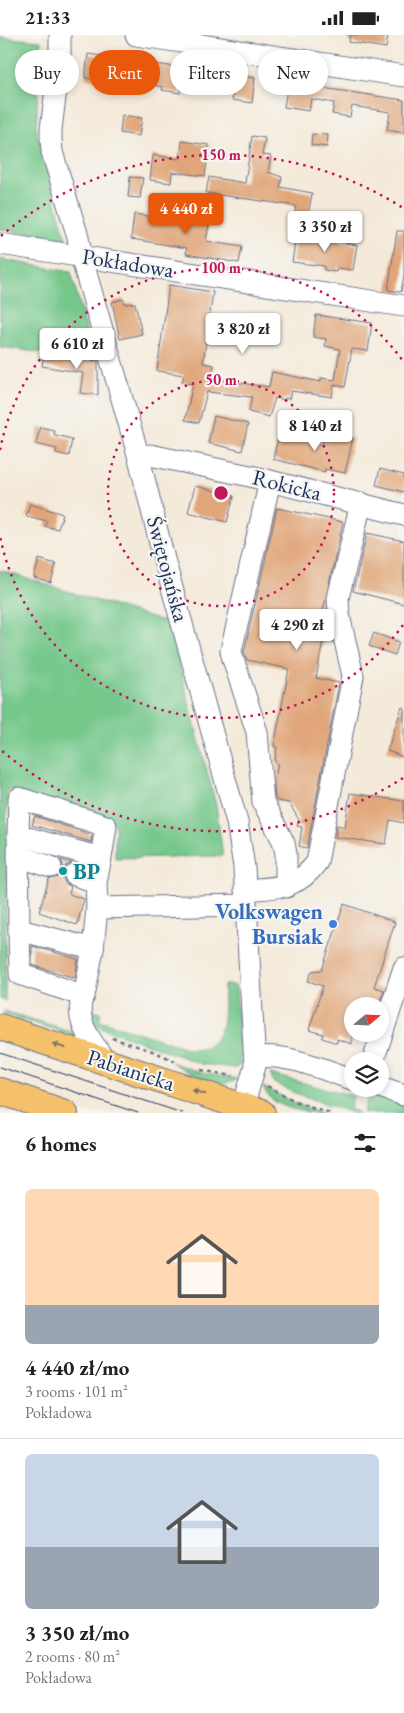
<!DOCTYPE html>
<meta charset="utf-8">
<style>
body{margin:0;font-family:"EB Garamond",serif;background:#f6f6f6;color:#222;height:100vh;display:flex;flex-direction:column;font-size:19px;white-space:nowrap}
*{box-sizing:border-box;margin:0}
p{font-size:16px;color:#767676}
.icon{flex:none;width:28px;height:28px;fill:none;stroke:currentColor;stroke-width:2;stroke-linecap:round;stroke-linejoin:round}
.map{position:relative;height:1078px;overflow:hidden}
.sheet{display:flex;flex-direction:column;background:#fff;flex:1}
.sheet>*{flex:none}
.hud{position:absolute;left:15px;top:15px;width:375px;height:45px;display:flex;gap:10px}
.needle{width:32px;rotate:71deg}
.buttons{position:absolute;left:344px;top:962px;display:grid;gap:10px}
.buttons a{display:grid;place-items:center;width:45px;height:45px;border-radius:50%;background:#fff;box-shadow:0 2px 8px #0003;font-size:25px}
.price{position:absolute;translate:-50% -42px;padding:0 11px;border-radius:5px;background:#fff;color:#222;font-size:16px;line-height:32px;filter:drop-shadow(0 1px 2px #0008)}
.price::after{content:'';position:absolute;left:50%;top:30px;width:15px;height:11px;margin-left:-8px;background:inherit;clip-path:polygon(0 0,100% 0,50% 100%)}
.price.active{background:#ea580c;color:#fff}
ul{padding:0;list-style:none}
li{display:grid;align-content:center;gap:10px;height:265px;padding:0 25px}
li+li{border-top:1px solid #e0e0e0}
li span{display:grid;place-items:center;height:155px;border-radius:8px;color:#555}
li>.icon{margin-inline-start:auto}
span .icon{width:90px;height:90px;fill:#fffc;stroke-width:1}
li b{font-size:21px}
h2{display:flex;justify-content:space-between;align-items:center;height:60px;padding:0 25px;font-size:21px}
.chip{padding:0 18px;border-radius:22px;background:#fff;box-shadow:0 2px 8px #0003;font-size:18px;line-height:45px}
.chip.active{background:#ea580c;color:#fff}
.status{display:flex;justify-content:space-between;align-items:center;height:35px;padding:0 25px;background:#fff;direction:ltr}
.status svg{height:14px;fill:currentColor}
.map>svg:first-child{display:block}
.green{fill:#75c78a;stroke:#487b74}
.building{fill:#e0a679}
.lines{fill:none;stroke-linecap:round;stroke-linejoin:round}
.minor-casing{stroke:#677089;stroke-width:23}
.major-casing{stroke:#677089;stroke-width:28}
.path{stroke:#677089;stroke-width:2.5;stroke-dasharray:4 4;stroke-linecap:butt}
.minor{stroke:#fff;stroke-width:21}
.major{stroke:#f5c16b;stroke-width:26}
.tram{stroke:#1b2f5e;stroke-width:1}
.oneway{fill:#7d7164}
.ring{fill:none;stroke:#c2185b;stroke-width:2.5;stroke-dasharray:2.5 5}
.culture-dot{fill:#0f9aa8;stroke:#f6f6f2;stroke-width:2}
.shop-dot{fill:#3f7fe0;stroke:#f6f6f2;stroke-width:2}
.labels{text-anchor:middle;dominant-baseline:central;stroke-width:4.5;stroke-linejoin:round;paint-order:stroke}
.street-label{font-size:22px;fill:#1b2f5e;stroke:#f6f6f2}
.culture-label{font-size:22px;font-weight:bold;fill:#0d838f;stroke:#f6f6f2;text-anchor:start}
.shop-label{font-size:22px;font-weight:bold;fill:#366cbe;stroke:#f6f6f2;text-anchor:end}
.centre{fill:#c2185b;stroke:#f6f6f2;stroke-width:2.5}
.ring-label{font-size:15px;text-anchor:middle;font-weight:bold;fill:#c2185b;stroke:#f6f6f2;stroke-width:4.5;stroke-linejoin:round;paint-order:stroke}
</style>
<div class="status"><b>21:33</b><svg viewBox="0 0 49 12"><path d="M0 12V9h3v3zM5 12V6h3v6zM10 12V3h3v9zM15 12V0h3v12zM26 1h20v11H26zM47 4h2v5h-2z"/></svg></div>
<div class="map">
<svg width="404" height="1078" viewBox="0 0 404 1078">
<rect width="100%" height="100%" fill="#f6f6f2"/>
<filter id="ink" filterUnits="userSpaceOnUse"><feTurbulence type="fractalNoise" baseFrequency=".02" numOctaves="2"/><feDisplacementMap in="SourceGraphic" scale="10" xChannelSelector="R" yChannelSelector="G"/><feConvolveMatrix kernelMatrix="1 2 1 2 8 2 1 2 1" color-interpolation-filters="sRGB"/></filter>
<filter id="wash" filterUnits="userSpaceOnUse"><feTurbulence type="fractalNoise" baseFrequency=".0096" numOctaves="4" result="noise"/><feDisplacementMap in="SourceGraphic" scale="20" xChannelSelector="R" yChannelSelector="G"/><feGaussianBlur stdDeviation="1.12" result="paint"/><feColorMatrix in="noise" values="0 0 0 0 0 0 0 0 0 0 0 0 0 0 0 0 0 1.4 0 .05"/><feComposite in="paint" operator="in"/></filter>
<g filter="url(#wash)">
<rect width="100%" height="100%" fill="#f4eada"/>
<g class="green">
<path d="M0,2L41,6L36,95L66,204L0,194Z"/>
<path d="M0,224L71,237L94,325L0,312Z"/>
<path d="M0,535L168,588L216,770L223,821L115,823V788L7,754L5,966L0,964Z"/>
<path d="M224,950H233L236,952L240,1028L238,1032L235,1033L201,1029L90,988L89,973L100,977V985L190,1014C229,1014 223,979 224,950Z"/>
<path d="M4,976L74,997L75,1001L4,979Z"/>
<path d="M171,1027L201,1038L238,1044C217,1057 189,1038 171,1027Z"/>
<path d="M270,1039L353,1061L350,1074L360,1078H352L293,1057L274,1048Z"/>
<path d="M263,1052L297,1069L322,1078C304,1078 269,1072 263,1052Z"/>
<path d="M378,1057L404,1064V1078H363L368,1063Z"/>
</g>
<g id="blocks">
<g class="building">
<path d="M350,0H388L386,13L349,7Z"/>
<path d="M88,19L114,23L110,47L85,43Z"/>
<path d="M148,28L184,33L180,58L162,55L163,52L145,49Z"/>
<path d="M235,40L255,43L252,68L232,65Z"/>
<path d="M288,48L404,65V98L387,95L390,77L352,71L350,82L332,79L334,68L311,64L309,76L284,72Z"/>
<path d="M122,80L142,83L139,101L120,98Z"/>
<path d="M312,99L328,100L327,112L311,110Z"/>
<path d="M252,101L265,103L262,120L271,121L268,137L282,142L280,152L312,158L306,192L293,190L296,171L206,158L209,142L245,148Z"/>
<path d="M182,106L209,110L205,141L172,137L171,148L150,145L153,120L180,124Z"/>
<path d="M130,142L143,143L140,163L128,162Z"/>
<path d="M200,165L213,166L206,206L242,212L239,228L186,219L187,213L131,204L134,179L148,181L147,184L191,190L196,168H200Z"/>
<path d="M397,196H404V240L401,257L388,255Z"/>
<path d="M296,201L328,206L329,202L341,203L340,207L357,210L353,235L337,233L336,237L324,235V231L292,227Z"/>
<path d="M169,250L213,257L203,328L214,330L211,344L269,352L272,337L321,347V343L335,345L340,314L325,311L326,304L313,302L316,280L372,288L368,316L352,314L345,352L334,350L332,362L291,356L289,364L285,363V365L275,363L269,382L249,377L252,362L207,357L199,388L185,385L193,349L182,347L184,340L157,336Z"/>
<path d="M123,264L125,269L135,268L142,299L120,304L112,267Z"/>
<path d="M44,318L98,326V360L80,358L83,338L42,331Z"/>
<path d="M214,381L248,389L242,416L208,408Z"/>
<path d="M40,392L54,395V399L55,400L72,404L69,421L56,418L57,414L36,409Z"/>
<path d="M325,397L353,403L345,438L325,434V437L273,424L279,399L322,410Z"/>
<path d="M380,434L404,440V457L376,450Z"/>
<path d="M195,451L234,461L227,487L188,477Z"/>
<path d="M30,469L63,479L58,494L45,491L47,486L26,481Z"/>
<path d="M277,473L343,487L322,580L327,581V585L316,643L339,648L307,813L299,811L302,792L297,791L299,785L289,768L277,766L275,763L274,749L278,728L275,727L277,712H274L289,634L247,625L244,617Z"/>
<path d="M367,498L404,506V569L353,556Z"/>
<path d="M39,524L56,529L51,548L34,543Z"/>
<path d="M374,598L399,607L395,620L369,611Z"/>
<path d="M402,672L404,673V722L387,716Z"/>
<path d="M350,758L404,766V788L390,785L386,809L335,802L337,790L345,792Z"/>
<path d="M35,781L92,800L91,807L32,790Z"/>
<path d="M61,825L72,828L66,831L63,837V843L65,848L71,852L69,859L84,864L77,890L39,877L49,844L59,842L63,836V830Z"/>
<path d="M344,869L395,887L374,952L384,955L378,971H352V1009L337,1004V1008L322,1003L323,999L309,995L323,951L308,946L312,936L322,935Z"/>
<path d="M32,911L78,924L75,943L32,930Z"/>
</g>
</g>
</g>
<g filter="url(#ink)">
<use href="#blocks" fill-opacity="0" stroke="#677089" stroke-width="1"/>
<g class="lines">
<g class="minor-casing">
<g id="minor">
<path d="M60,0V23L51,94V104L52,117L78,202L81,221L139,423L164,524L237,787L244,832L255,1031L243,1072"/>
<path d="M136,0L404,41"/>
<path d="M0,209L404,271"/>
<path d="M139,423L150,420L250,441L404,480"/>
<path d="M270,446L231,616L233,624L257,697L263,767L284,808L286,819V852"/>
<path d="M18,800L19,763L106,791L101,823L18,800L19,895L93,914L97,873L96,847L101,823"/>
<path d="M18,821L51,832"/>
<path d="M75,840L96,847"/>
<path d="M245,855C277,852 297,855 317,827L353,641L339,580L338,563L361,468"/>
<path d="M97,873L246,870"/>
<path d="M19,895L20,939L84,961L93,914"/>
<path d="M82,960C75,992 91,1002 105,1027"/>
<path d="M255,1022C287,1018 321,1034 352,1044"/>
<path d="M373,1026L404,933"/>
<path d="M380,1052L404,1060"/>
</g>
</g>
<g class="major-casing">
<g id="major">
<path d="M0,992L262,1078"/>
<path d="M0,1056L65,1078"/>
</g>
</g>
<g class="path">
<path d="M112,1003L155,1017L175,1026"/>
<path d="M201,1035L233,1041"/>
<path d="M267,1051L297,1067L330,1078"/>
</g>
<use href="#minor" class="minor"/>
<use href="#major" class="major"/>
<g class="tram">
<path d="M0,1018L182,1078"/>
<path d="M0,1032L138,1078"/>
</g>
</g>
<defs><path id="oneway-solid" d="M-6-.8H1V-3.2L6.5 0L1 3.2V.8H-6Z" transform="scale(1.25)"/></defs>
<g class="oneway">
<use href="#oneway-solid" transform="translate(59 1011) rotate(-162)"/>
<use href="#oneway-solid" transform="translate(199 1057) rotate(-162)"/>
</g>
</g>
<g class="ring">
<circle cx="221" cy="458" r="113"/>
<path d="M403 590A225 225 0 0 1 0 501M0 415A225 225 0 0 1 403 326"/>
<path d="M403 743A338 338 0 0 1 1 715M1 201A338 338 0 0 1 403 173"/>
</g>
<circle class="culture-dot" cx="63" cy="836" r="5"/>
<circle class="shop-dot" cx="333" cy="889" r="5"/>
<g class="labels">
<g class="street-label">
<text transform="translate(128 228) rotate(9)">Pokładowa</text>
<text transform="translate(287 450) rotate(14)">Rokicka</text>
<text transform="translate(168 534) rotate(75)">Świętojańska</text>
<text transform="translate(131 1035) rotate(18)">Pabianicka</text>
</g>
<g class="culture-label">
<text x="73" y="836">BP</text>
</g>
<g class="shop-label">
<text x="323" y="876">Volkswagen<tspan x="323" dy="25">Bursiak</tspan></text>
</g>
</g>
<circle cx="221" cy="458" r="8" class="centre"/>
<g class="ring-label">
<text x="221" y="125">150 m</text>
<text x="221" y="238">100 m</text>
<text x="221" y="350">50 m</text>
</g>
</svg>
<div class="buttons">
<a><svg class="needle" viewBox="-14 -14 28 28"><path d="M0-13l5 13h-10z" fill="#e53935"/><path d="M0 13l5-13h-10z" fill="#767676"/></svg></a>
<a><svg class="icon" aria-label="layers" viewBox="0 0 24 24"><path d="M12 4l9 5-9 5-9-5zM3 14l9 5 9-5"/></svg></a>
</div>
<b class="price active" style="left:186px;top:200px">4 440 zł</b>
<b class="price" style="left:325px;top:218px">3 350 zł</b>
<b class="price" style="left:243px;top:320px">3 820 zł</b>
<b class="price" style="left:77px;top:335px">6 610 zł</b>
<b class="price" style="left:315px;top:417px">8 140 zł</b>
<b class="price" style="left:297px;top:616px">4 290 zł</b>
<div class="hud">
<a class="chip">Buy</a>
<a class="chip active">Rent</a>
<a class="chip">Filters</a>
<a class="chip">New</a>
</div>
</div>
<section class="sheet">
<h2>6 homes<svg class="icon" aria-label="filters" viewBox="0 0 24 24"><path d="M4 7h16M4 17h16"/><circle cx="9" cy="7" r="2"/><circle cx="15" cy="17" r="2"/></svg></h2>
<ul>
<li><span style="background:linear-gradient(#ffd9b3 75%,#9aa5b1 0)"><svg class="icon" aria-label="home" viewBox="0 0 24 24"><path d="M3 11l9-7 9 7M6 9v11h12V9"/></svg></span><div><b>4 440 zł/mo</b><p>3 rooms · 101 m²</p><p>Pokładowa</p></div></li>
<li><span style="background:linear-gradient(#c9d6e8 60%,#9aa5b1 0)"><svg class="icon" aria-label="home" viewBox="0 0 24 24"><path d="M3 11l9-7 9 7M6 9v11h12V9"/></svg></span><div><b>3 350 zł/mo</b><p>2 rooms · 80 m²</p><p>Pokładowa</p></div></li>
</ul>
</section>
